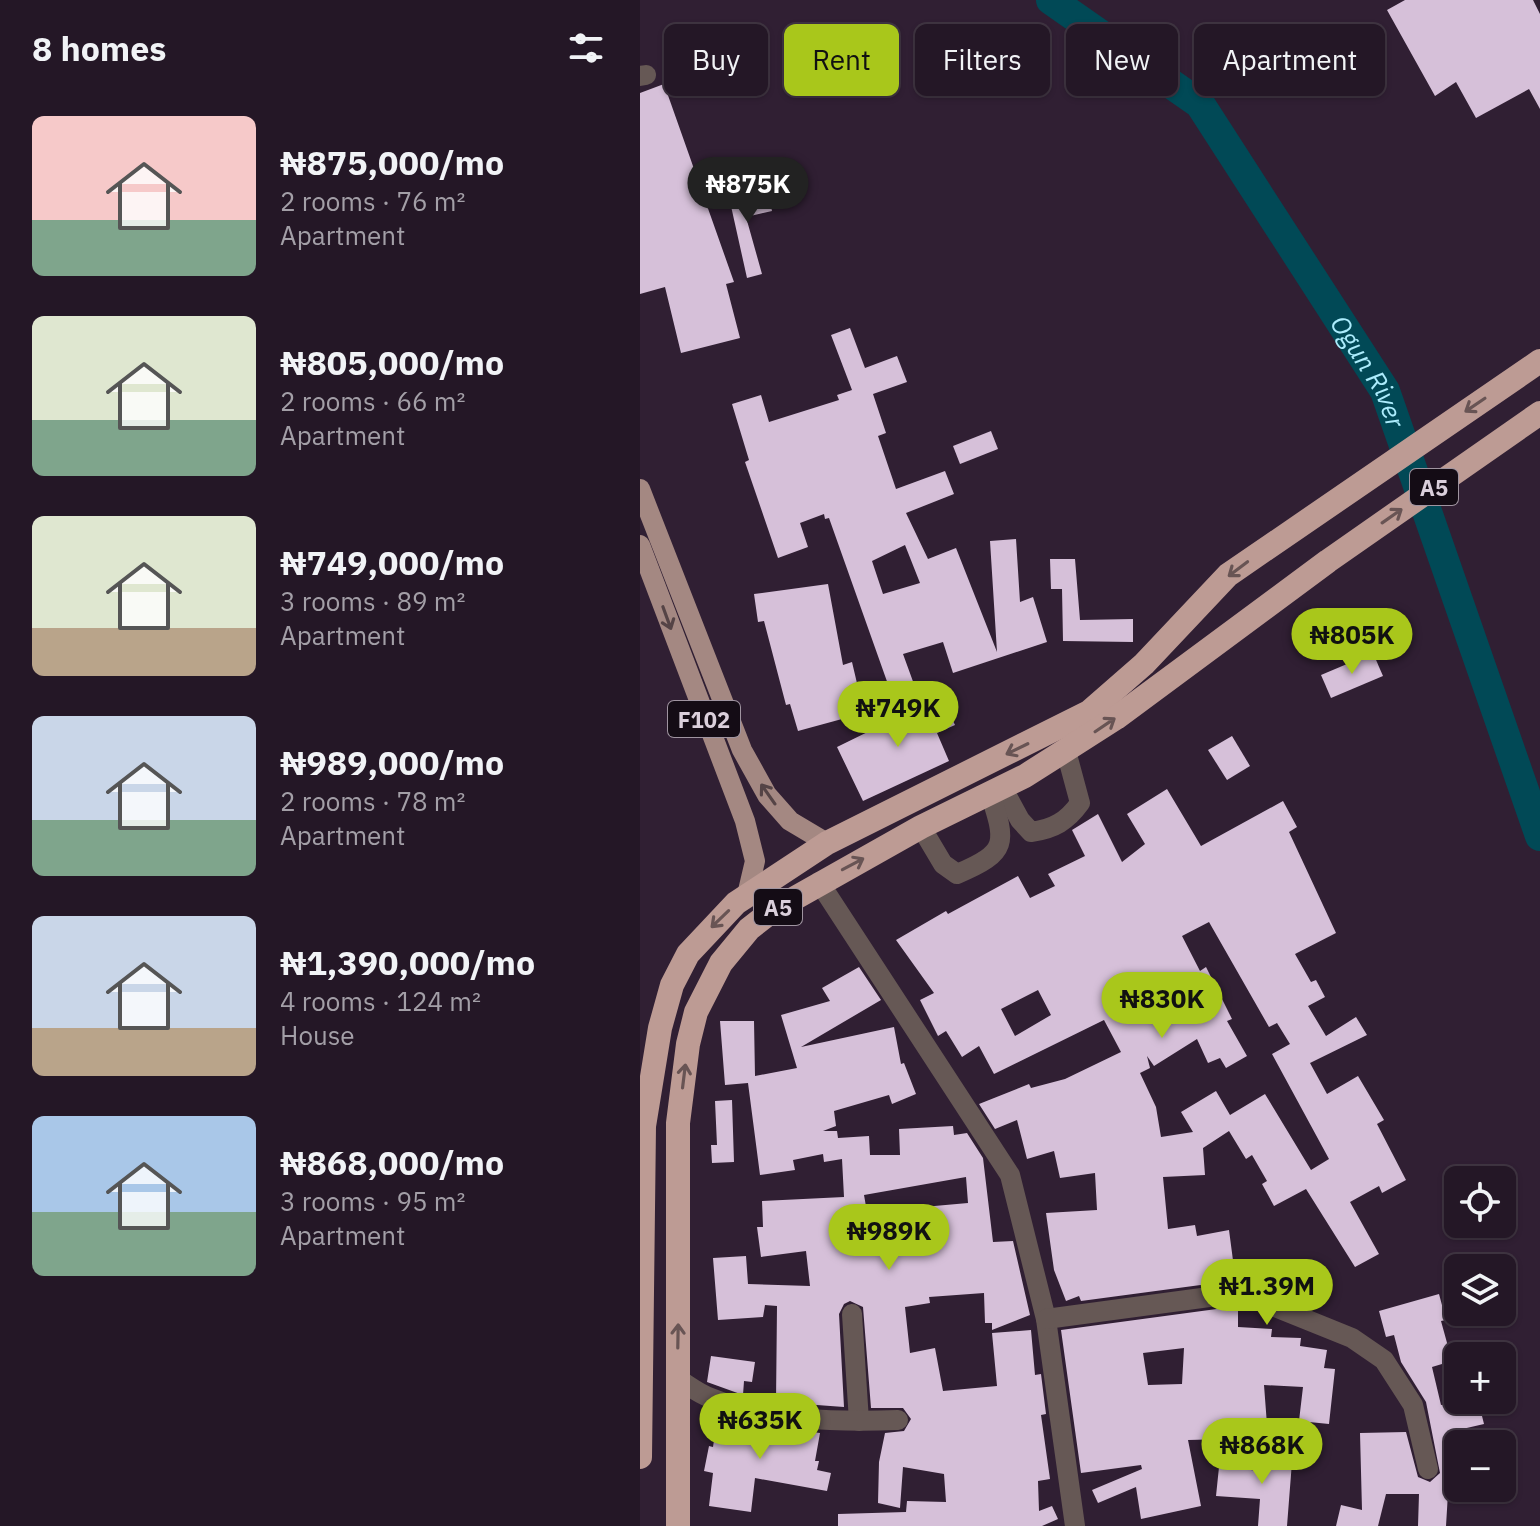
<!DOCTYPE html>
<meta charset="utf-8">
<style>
body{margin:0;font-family:"IBM Plex Sans",sans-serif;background:#302432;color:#f1f3f6;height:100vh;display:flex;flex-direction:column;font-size:30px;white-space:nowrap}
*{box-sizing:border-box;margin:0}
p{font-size:26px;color:#a39fa7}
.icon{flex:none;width:44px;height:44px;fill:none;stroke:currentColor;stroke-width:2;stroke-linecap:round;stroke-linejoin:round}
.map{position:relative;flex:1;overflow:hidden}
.drawer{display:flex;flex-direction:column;background:#241726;width:640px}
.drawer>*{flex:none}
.banner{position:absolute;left:24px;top:24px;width:756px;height:72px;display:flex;gap:16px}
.controls{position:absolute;left:804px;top:1166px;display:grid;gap:16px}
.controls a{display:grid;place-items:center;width:72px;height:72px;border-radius:12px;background:#241726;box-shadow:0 2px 6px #0004,0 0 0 2px #413643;font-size:40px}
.price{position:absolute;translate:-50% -68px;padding:0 18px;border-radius:28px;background:#a9c71b;color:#111;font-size:26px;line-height:52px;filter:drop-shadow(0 2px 4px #0008)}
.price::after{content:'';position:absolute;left:50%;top:48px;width:24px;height:18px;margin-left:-12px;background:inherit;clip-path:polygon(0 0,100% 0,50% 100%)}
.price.on{background:#222;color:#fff}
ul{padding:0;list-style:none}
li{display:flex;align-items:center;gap:24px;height:200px;padding:0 32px}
li span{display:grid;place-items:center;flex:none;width:224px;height:160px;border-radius:12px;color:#555}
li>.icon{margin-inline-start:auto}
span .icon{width:96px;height:96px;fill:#fffc;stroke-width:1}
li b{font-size:34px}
h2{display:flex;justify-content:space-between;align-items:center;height:96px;padding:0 32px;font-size:34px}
.pill{padding:0 28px;border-radius:12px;background:#241726;box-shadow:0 2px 6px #0004,0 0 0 2px #413643;font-size:28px;line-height:72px}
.pill.on{background:#a9c71b;color:#111}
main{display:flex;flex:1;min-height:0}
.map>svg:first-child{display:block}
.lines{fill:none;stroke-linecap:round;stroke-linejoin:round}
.river{stroke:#014956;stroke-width:30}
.building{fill:#d6c0d9;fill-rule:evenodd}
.minor{stroke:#665855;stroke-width:20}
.major{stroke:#a48882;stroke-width:20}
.highway{stroke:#bd9b94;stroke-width:24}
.oneway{stroke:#685454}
.oneway2{stroke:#554446}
.labels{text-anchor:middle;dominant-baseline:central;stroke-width:8;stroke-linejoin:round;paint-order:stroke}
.shield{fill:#140c15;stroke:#9f94a0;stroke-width:2}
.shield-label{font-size:22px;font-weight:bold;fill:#dacfdb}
.water-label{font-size:26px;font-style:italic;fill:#acecfc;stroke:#140c15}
</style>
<main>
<section class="drawer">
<h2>8 homes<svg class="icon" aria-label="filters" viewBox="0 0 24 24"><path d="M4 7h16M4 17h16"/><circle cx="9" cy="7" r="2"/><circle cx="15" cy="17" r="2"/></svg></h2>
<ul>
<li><span style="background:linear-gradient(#f6c9c9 65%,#7fa58c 0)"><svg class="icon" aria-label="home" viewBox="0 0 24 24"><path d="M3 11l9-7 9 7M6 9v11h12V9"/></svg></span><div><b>₦875,000/mo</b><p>2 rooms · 76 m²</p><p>Apartment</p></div></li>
<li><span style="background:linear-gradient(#dfe7d0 65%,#7fa58c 0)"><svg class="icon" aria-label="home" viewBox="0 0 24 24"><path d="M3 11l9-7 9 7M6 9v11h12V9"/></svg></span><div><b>₦805,000/mo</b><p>2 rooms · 66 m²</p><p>Apartment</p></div></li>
<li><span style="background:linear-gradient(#dfe7d0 70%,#b9a48a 0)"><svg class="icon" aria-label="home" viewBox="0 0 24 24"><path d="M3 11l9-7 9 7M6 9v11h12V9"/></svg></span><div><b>₦749,000/mo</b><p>3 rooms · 89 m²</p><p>Apartment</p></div></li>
<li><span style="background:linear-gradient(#c9d6e8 65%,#7fa58c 0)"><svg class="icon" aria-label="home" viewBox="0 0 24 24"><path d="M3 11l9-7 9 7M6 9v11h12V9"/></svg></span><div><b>₦989,000/mo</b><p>2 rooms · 78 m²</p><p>Apartment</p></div></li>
<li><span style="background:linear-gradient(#c9d6e8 70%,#b9a48a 0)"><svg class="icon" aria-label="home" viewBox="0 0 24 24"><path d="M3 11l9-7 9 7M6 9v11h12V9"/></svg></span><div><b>₦1,390,000/mo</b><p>4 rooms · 124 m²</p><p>House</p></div></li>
<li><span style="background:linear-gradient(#a9c7e8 60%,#7fa58c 0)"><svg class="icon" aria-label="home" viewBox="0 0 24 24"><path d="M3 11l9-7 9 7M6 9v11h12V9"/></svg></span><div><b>₦868,000/mo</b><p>3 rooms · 95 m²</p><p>Apartment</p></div></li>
</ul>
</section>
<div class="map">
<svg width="900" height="1526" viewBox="0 0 900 1526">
<rect width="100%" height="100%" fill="#301f33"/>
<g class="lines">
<path class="river" id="s1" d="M411,0L560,104L745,391L900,836"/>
</g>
<g class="building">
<path d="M765,0H893L900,14V109L889,89L836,118L816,82L795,96L747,10Z"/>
<path d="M24,84L94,282L86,284L100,338L41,353L25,287L0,294V93Z"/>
<path d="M97,186L101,198L128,192L132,211L106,217L122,274L107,278L87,188Z"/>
<path d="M210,328L225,368L257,356L267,382L233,394L246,433L238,436L256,489L305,471L314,494L266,513L288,559L316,548L357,652L350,541L376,539L380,602L393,597L407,642L313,673L303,642L263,654L279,698L255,704L189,518L185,519L184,514L160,523L168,547L138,558L105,462L109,460L92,404L121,395L129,422L199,400L197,395L212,390L191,335ZM265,545L280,583L243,594L232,561Z"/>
<path d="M351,431L358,449L320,464L313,446Z"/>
<path d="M410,559H435L440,620L493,619V642L423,641L422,589H411Z"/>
<path d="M188,584L203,665L212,662L224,713L158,731L150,704L146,705L124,621L118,622L114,594Z"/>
<path d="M733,653L743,676L691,698L681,675Z"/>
<path d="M301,696L315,725L297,733L309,761L223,801L197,747Z"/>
<path d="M592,736L610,766L587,780L568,750Z"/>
<path d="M527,789L561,846L643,801L657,827L649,832L696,933L655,954L671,982L676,980L685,997L668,1006L686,1036L716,1017L727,1035L670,1063L687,1094L718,1076L744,1120L737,1124L766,1180L742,1193L739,1186L710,1202L739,1254L715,1267L666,1189L634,1206L622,1184L627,1181L612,1155L606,1159L589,1131L563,1148L565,1175L523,1177L528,1229L555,1225L557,1236L589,1230L594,1268L632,1263L636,1293L583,1282L441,1301L439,1296L426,1301L414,1270L406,1213L457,1210L455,1173L420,1178L414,1151L387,1159L377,1120L355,1129L339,1104L389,1084L391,1088L425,1079L481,1052L464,1020L354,1074L339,1046L322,1057L306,1031L298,1036L280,1000L294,993L256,940L306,911L308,914L378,876L390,898L415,886L408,874L445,856L432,830L458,814L482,862L505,844L487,814ZM569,922L629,1027L637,1023L650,1044L632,1054L689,1159L671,1170L625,1094L590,1115L576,1091L541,1112L553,1132L521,1137L516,1107L500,1073L510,1068L507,1056L514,1066L557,1039L568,1063L580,1058L586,1068L607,1056L587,1021L592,1019L566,967L560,971L542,936ZM398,990L411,1015L375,1036L361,1009Z"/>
<path d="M219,967L241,1000L161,1047L254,1027L261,1064L264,1063L276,1094L252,1104L249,1095L194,1111L196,1126L183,1131H197L198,1138L229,1136L230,1155H260L259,1129L313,1126L314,1135L327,1133L343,1158L353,1242L373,1241L390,1315L352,1330V1323H345L344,1293L289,1297L290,1303L265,1307L270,1353L295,1348L303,1391L357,1386L352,1333L391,1330L395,1375L401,1374L406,1414L401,1415L410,1479L398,1481L399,1511L412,1506L418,1519L402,1526H198V1514L266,1512L267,1501L306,1502L304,1474L263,1467L260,1508L238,1503L239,1462L245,1433L264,1431L271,1419L263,1408H231L223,1307L210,1301L204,1304L199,1314L204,1407L136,1402L137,1306L125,1305L123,1317L78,1320L73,1258L106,1256L108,1284L170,1286L166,1251L121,1257L117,1227H123L122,1201L204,1197L202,1159L184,1162L183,1154L153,1160L155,1170L120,1175L108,1083L85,1085L80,1021H114L115,1076L157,1068L141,1015L190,1001L182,988ZM326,1177L328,1203L227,1212L224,1195Z"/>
<path d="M92,1100L94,1162L72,1163L71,1145H77L75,1101Z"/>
<path d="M799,1294L806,1320L801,1321L812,1361L792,1367L801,1405L838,1400L844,1424L818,1430L821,1444H818V1490L808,1493L806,1526H778L779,1494H746L738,1526H696L701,1505L722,1510L720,1433L766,1432L778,1477L790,1482L800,1473L786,1402L761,1362L754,1335L746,1337L739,1311Z"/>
<path d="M584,1308L598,1310V1327L632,1329L631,1337L661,1338L660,1346L687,1350L684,1368L695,1369L689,1424L659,1421L663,1387L624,1385L628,1438L548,1440L561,1506L501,1519L496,1487L458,1503L452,1490L502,1469L501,1465L441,1473L421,1330ZM544,1348L542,1384L508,1385L503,1353Z"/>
<path d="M71,1356L115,1362L112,1382L104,1381L103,1395L67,1382Z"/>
<path d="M78,1414L113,1424L180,1433L175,1461H179L177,1470L191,1473L187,1491L115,1478L111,1512L69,1506L73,1473L64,1471L69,1446L73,1447Z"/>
<path d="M622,1448L653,1449L647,1526H618L620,1499L576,1496L579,1467L621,1471Z"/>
</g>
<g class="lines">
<g class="minor">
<path d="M0,76L6,75"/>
<path d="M362,787L380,820L391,832C414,829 427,821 440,803L426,751"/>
<path d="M281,827L303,864L317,874C369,852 366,843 350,793"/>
<path d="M179,882L370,1175L406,1319L435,1526"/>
<path d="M212,1314L219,1421"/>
<path d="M406,1319L584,1295L618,1300L712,1338L744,1360L773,1405L788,1469"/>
<path d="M38,1379C48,1385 59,1394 71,1398C127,1421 198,1422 258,1420"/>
</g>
<g class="major">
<path d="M0,489L102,750L127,795L150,821L187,843"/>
<path d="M0,545L105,821L115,861L107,895"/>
</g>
<g class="highway">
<path d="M0,1457L4,1126L20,1028L32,985L48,954L96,903L187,843L449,712L504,664L588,575L900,361"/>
<path d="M38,1526V1123L48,1044L56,1012L81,963L109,929L132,911L281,827L385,776L476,718L688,561L900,413"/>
</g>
</g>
<defs><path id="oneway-shaft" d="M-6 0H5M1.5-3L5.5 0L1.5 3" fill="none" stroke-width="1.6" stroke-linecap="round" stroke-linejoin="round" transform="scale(2)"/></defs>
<g class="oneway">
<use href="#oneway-shaft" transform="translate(835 405) rotate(146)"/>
<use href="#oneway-shaft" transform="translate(752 516) rotate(-35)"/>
<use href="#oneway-shaft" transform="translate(598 569) rotate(143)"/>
<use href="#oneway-shaft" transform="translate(465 725) rotate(-34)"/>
<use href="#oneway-shaft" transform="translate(377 749) rotate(154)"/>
<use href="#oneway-shaft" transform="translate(213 864) rotate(-28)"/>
<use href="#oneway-shaft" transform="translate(80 919) rotate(136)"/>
<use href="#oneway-shaft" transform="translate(44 1076) rotate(-83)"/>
<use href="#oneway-shaft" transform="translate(38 1336) rotate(-89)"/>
</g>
<g class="oneway2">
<use href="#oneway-shaft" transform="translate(27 618) rotate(70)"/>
<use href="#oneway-shaft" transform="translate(128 794) rotate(-125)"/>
</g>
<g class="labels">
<g class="shield">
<rect x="770" y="469" width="48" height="36" rx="6"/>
<rect x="28" y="701" width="72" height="36" rx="6"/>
<rect x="114" y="889" width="48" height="36" rx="6"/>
</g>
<g class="shield-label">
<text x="794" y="487">A5</text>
<text x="64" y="719">F102</text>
<text x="138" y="907">A5</text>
</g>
<g class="water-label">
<text stroke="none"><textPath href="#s1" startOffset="498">Ogun River</textPath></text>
</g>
</g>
</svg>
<div class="controls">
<a><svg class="icon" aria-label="locate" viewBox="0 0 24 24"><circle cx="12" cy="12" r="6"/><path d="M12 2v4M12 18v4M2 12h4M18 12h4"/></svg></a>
<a><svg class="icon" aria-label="layers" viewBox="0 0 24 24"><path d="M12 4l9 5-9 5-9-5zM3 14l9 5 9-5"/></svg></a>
<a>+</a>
<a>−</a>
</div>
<b class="price on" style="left:108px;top:225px">₦875K</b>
<b class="price" style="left:712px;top:676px">₦805K</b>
<b class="price" style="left:258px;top:749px">₦749K</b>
<b class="price" style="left:522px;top:1040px">₦830K</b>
<b class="price" style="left:249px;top:1272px">₦989K</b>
<b class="price" style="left:627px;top:1327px">₦1.39M</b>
<b class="price" style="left:120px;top:1461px">₦635K</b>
<b class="price" style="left:622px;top:1486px">₦868K</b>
<div class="banner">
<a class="pill">Buy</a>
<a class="pill on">Rent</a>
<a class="pill">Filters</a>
<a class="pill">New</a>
<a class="pill">Apartment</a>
</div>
</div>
</main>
